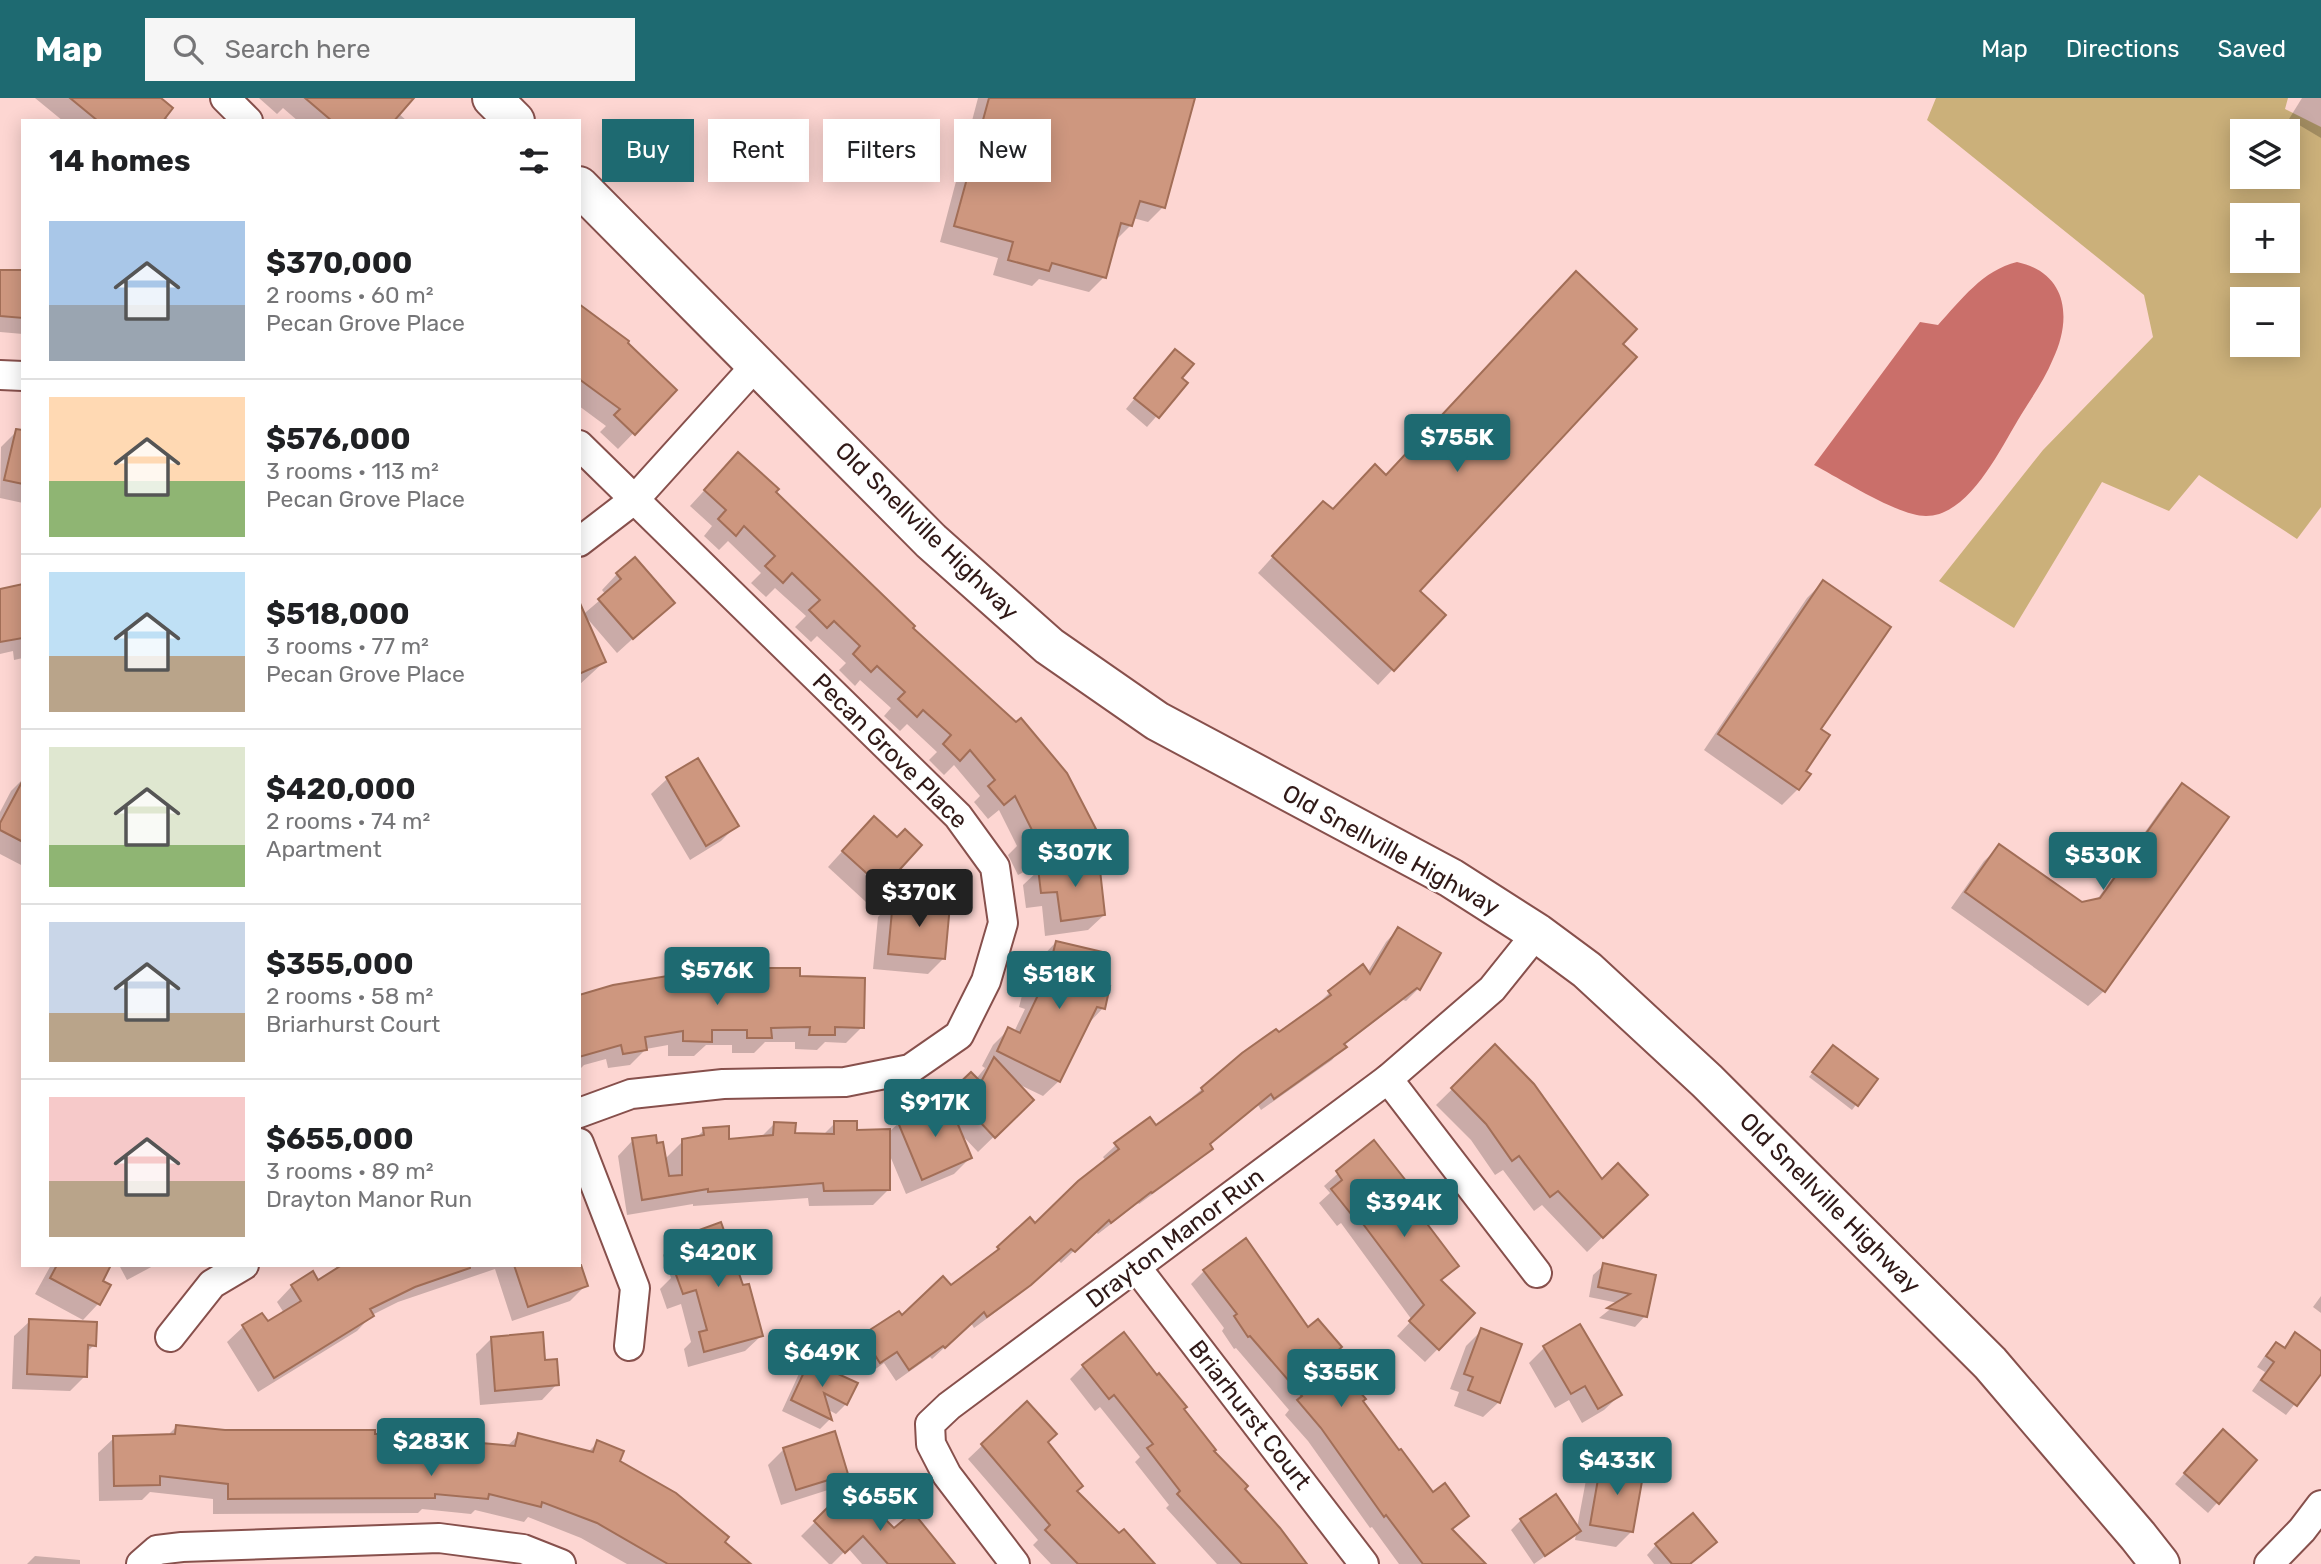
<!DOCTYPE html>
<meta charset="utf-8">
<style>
body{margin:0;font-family:Rubik,sans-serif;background:#f6f6f6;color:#202124;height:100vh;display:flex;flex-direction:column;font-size:26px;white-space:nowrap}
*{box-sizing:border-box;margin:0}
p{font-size:23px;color:#757577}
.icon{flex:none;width:38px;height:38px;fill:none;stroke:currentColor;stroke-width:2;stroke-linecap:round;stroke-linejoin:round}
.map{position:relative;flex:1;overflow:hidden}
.details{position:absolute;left:21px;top:21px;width:560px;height:1148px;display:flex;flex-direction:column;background:#fff;border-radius:0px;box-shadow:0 4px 18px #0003}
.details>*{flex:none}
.hud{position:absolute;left:602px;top:21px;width:665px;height:63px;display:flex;gap:14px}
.tools{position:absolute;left:2230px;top:21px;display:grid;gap:14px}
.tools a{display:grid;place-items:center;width:70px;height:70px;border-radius:0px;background:#fff;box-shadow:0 4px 18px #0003;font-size:35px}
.price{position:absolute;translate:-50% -60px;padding:0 16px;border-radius:7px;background:#1e6a71;color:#fff;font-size:23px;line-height:46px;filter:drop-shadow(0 2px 4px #0008)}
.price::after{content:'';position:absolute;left:50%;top:42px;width:21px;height:16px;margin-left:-10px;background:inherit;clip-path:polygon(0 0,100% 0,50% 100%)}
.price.on{background:#222;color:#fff}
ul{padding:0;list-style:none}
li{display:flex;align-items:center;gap:21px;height:175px;padding:0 28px}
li+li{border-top:2px solid #e0e0e0}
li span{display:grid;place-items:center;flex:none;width:196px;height:140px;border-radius:0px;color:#555}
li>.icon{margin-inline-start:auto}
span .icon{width:84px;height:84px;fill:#fffc;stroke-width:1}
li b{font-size:30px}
h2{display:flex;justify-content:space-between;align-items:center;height:84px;padding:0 28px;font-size:30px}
.chip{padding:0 24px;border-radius:0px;background:#fff;box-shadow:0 4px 18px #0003;font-size:24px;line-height:63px}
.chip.on{background:#1e6a71;color:#fff}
header{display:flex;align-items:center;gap:42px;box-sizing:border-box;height:98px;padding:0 35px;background:#1e6a71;color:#fff}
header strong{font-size:33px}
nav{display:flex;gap:38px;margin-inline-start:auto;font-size:24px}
.search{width:490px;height:63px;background:#f6f6f6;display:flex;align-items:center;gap:18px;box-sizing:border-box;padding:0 24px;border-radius:0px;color:#757577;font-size:26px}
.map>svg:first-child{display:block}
.green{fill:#cbb07a;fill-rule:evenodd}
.water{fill:#ca6f6a}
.shadow{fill:#0003}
.building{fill:#ce977f;stroke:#a26e57;stroke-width:2}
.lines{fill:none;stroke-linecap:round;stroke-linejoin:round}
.street-casing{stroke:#87504c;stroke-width:32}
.secondary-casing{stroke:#87504c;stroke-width:42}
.street{stroke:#fff;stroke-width:28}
.secondary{stroke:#fff;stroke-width:38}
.labels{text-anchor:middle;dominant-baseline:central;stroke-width:6;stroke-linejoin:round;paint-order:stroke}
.street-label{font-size:24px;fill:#301917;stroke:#fff}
</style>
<header>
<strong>Map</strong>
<div class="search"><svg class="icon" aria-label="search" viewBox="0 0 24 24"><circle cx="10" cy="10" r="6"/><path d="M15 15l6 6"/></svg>Search here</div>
<nav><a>Map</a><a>Directions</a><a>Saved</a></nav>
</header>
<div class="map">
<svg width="2321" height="1466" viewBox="0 0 2321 1466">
<rect width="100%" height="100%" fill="#fdd6d2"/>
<path class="green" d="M1936,0H2288L2285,11L2321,29V409L2297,441L2199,377L2169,413L2102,384L2014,530L1939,483L2043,352L2153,239L2144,197L1927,22ZM2242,33H2287V79H2242ZM2242,117H2287V163H2242ZM2242,201H2287V247H2242Z"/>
<path class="water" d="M2017,164C2068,175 2072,221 2053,261C2045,281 2032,299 2021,317C2001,349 1970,418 1926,418C1898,418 1841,381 1814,367L1920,224L1938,227C1961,202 1983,172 2017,164Z"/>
<g class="shadow">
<path d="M35,0H158L165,18L170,23H63Z"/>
<path d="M259,0H406L398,15L407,23H298L283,10L277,16Z"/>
<path d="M978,0H1193L1163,109L1148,124L1133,120L1131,127L1115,143L1104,179L1089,194L1039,181L1032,188L993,177L998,160L940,144Z"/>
<path d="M2302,0H2321V40L2289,21Z"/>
<path d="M0,172L23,173V236L0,234Z"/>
<path d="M579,209L625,245L675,292L618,351L600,334L606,328L579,308Z"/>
<path d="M1165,263L1185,286L1147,329L1126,311Z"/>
<path d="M17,333L23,335V405L0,400L1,349Z"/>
<path d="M723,372L774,394L911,530L1093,731L1078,746L1018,777L1008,757L1017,748L999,712L988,721L974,704L980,698L954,667L944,677L929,662L937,654L907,626L900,633L884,618L891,610L860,582L855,588L839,572L846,565L817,538L811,544L795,529L806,518L775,490L766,499L751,485L761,475L728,443L719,452L704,438L712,428L690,408Z"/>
<path d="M1308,420L1418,493L1393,571L1378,587L1258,475Z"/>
<path d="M617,476L672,505L617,555L586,519L604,564L579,587V520L606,497L602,492Z"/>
<path d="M1823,484L1819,631L1798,691L1782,707L1704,652L1807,500Z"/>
<path d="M23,488V560L14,562L13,553L0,556V493Z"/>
<path d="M698,663L736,728L721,743L690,762L651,696L667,681Z"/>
<path d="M23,681V768L0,756V714L11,693Z"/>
<path d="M2182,687L2104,893L2088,908L1951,810L1984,763L2000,748L2082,806L2096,803L2167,703Z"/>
<path d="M858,736L881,788L866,804L828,769Z"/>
<path d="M1039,772L1104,817L1088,832L1045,838L1042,808L1026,810L1023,787Z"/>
<path d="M893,804L943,861L928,876L873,871L878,819Z"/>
<path d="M1398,831L1439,855L1418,891L1406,903L1403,902L1343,948L1332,962L1261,1012L1258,1007L1208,1048L1211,1051L1198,1063L1139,1106L1138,1105L1098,1136L1095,1133L1061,1165L1058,1162L1016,1199L974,1230L971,1225L932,1261L930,1259L896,1283L884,1265L867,1277L851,1251L863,1239L898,1215L901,1219L951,1189L986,1163L1030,1122L1035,1128L1106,1063L1103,1059L1116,1047L1156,1030L1202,991L1317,907L1329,895L1367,875L1386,844Z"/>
<path d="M1056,844L1097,887L1103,910L1088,926L1059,983L1043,998L1016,985V1017L978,1054L959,1034L970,1060L954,1076L906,1096L888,1053V1092L873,1107L809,1108L808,1100L693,1108V1106L627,1117L618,1058L633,1042L656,1047L665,1061L683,1043L696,1040L704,1032L728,1042L760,1040L775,1025L794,1036L822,1038L835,1025L855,1034L890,1033L901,1023L938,1007L971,976L976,981L985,970L982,968L993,947L1009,931L1014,934L1025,911L1019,909L1025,886L1037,873L1041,860Z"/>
<path d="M693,872L799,879L862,929L846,945L825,944L817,952L795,951V944H765L754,955H732V947H706L694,958H668V947L646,951L630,967L608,970L606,961L584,967L579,972V899L688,877Z"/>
<path d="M1495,949L1602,1083L1646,1097L1587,1154L1542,1107L1534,1113L1503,1072L1495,1077L1471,1042L1436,1007Z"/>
<path d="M1829,953L1876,981L1852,1012L1809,979Z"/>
<path d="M1373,1044L1427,1128L1457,1168L1440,1183L1473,1215L1425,1264L1397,1238L1412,1222L1341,1125L1337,1128L1319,1105L1330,1095L1324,1088Z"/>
<path d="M678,1141L761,1238L745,1253L688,1269L684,1251L691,1244L681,1206L667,1211L660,1191L671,1180L663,1157Z"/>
<path d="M51,1167H109L100,1184L108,1188L98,1206L83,1222L35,1196Z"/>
<path d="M119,1167H155L127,1182Z"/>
<path d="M338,1167H579L586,1187L570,1203L512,1223L495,1171L398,1204L372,1217L357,1233L258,1294L227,1244L243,1229L262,1217L267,1226L284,1215L277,1204L292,1188L317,1185L337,1172L336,1170Z"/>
<path d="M1604,1167L1654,1178L1645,1218L1635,1229L1599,1220L1618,1205L1589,1199L1593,1177Z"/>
<path d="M1204,1173L1329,1260L1399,1355L1433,1396L1467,1418L1452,1433L1483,1466H1399L1372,1429L1370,1430L1308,1343L1285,1317L1289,1312L1236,1250L1234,1251L1222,1233L1224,1230L1191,1186Z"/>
<path d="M2321,1198V1215L2313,1209Z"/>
<path d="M30,1223L94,1247L86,1255L85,1278L70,1293L12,1291L14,1238Z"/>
<path d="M1482,1232L1499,1304L1483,1319L1454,1308L1459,1294L1450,1291L1466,1248Z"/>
<path d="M2295,1237L2321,1255V1273L2286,1317L2252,1293L2265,1274L2257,1269L2266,1256L2276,1246L2283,1250Z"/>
<path d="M491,1241L543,1264L557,1286L542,1302L480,1307L476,1256Z"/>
<path d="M1544,1250L1620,1297L1604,1312L1582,1325L1569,1302L1555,1310L1529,1265Z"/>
<path d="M811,1260L813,1266L846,1306L836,1316L827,1311L830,1321L820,1331L782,1313L802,1269Z"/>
<path d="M1083,1268L1182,1311L1212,1354L1305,1466H1217L1166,1410L1169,1407L1135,1364L1140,1359L1100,1309L1095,1313L1070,1281Z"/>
<path d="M1026,1306L1045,1344L1075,1394L1148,1466H1051L1033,1447L1038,1442L968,1361Z"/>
<path d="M177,1328L225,1334L373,1337L506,1349L519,1337L588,1354L598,1344L618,1364L749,1466H627L581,1440L528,1419L524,1424L475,1412L471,1416L422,1411L418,1415L213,1416V1401L150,1394L142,1402L99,1403L98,1355L114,1340L167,1338Z"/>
<path d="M2213,1343L2255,1362L2208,1415L2175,1386Z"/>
<path d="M784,1351L846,1376L831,1391L781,1407L768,1367Z"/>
<path d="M1602,1366L1631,1434L1616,1449L1575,1442L1576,1436L1534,1466L1511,1432L1521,1422L1577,1430L1586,1382Z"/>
<path d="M850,1389L858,1414L954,1466H862L848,1450L832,1466H829L801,1438Z"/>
<path d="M1715,1444L1690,1466H1654L1647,1457L1656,1447Z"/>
<path d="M35,1458L80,1462V1466H27Z"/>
</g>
<g class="building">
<path d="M70,0H161L173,10L163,23H98Z"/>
<path d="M305,0H414L394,23H332Z"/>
<path d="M989,0H1195L1165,110L1140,103L1132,128L1121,125L1106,180L1052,165L1049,173L1008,162L1013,144L954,128Z"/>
<path d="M0,172H23V220L0,218Z"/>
<path d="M1576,173L1637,231L1623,246L1637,259L1420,493L1446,517L1394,573L1272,458L1323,403L1333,411L1375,366L1386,377Z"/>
<path d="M579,206L629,243L628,245L677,292L635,337L614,317L620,311L579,281Z"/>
<path d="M1175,251L1194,266L1182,280L1188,285L1159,320L1134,300Z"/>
<path d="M16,331L23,332V386L4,382Z"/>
<path d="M738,354L779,391L776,394L915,528L913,530L1016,624L1021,620L1067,675L1096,731L1034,762L1023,740L1033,734L1015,698L1004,707L988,688L995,682L970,652L960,663L943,646L951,637L923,612L917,619L898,601L905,594L877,568L871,574L853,556L860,548L834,523L827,530L809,512L820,502L792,475L783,485L765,468L775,458L744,428L736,438L718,421L726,412L704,392Z"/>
<path d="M635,459L675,505L633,541L598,501L621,481L616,475Z"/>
<path d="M1823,482L1891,529L1821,631L1830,637L1806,673L1811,676L1799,692L1718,636Z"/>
<path d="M23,486V540L0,544V491Z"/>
<path d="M579,503L606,564L579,576Z"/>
<path d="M698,660L739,728L706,748L666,679Z"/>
<path d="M23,682V744L0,732V725Z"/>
<path d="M2182,685L2229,719L2105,894L1965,794L1999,746L2082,804L2100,800Z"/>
<path d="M874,718L897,739L905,731L922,747L883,790L842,753Z"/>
<path d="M1099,763L1105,817L1061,823L1057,794L1041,795L1038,770Z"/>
<path d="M893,802L950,807L945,861L888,856Z"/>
<path d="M1398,829L1441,855L1420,892L1417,890L1344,946L1347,949L1274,1001L1271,996L1210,1046L1213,1051L1152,1095L1151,1094L1111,1125L1109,1122L1075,1154L1071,1151L1031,1187L987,1219L984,1214L945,1250L943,1248L909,1272L897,1254L880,1265L862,1237L899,1213L902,1217L943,1178L951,1187L999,1151L997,1149L1030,1119L1035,1125L1078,1083L1119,1051L1114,1045L1150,1019L1156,1027L1203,993L1201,990L1242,955L1276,931L1279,934L1331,897L1328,893L1363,866L1370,876Z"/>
<path d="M1056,843L1107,855L1099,886L1110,888L1105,911L1097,909L1060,984L997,953L1008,929L1020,935L1039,895L1034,894L1040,869L1049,871Z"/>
<path d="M692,870H800V878L865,880L864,930L835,929V937H809L810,929L771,930L772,940H747V932H712V944L683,943V933L645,939L647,952L623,956L621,947L579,959V897L613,887L692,874Z"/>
<path d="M1495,946L1534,986L1602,1081L1618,1065L1648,1097L1603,1140L1558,1093L1550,1099L1519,1058L1512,1063L1486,1026L1451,990Z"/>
<path d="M1833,947L1878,981L1858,1008L1812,974Z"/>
<path d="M994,959L1034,1002L995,1040L951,993L971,974L981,984Z"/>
<path d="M946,998L972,1060L922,1082L897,1022L938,1005Z"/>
<path d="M834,1023H857V1032L890,1031V1092L824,1093L823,1085L708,1094V1091L642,1102L632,1040L656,1037L657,1045L663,1044L669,1078L682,1077V1041L704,1037L703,1030L729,1028V1041L773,1037L774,1024L796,1025L795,1035L834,1036Z"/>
<path d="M1374,1042L1436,1121L1428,1127L1459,1168L1441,1182L1475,1215L1439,1252L1409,1223L1424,1207L1354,1114L1351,1116L1331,1091L1342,1082L1336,1073Z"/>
<path d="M721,1124L743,1187L749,1186L763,1238L704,1254L699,1234L707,1232L696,1192L683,1196L675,1174L688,1169L677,1140Z"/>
<path d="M1246,1140L1308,1229L1318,1221L1342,1249L1330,1259L1366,1301L1363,1303L1399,1352L1401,1351L1433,1394L1445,1385L1469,1418L1452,1431L1486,1466H1423L1386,1417L1384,1419L1321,1330L1297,1302L1302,1298L1250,1238L1248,1239L1234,1218L1237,1216L1203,1172Z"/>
<path d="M1603,1165L1656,1177L1647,1219L1607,1210L1630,1196L1598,1189Z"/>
<path d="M57,1167H111L103,1183L111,1187L100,1207L50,1180Z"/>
<path d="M342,1167H470V1170L415,1189L370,1211L374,1218L274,1280L242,1227L262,1215L268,1223L301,1203L291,1187L313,1173L318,1182Z"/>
<path d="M514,1167H581L588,1188L528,1209Z"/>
<path d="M29,1221L97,1224L96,1248L88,1247L87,1279L27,1276Z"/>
<path d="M1580,1226L1622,1297L1598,1311L1585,1288L1571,1296L1543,1248Z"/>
<path d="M1481,1230L1522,1246L1500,1305L1468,1292L1473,1279L1464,1276Z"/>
<path d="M543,1234L545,1262L557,1261L559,1287L495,1293L491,1239Z"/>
<path d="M1124,1234L1157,1277L1159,1275L1187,1309L1184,1311L1216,1352L1214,1353L1248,1388L1245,1391L1280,1430L1307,1466H1242L1177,1396L1180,1393L1147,1350L1153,1346L1114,1297L1109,1301L1082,1267Z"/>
<path d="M2295,1234L2321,1253V1276L2297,1308L2261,1282L2274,1264L2266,1258L2276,1244L2285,1250Z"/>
<path d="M812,1257L814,1265L858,1285L847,1307L824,1295L832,1322L791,1302Z"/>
<path d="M1027,1303L1057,1336L1048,1344L1083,1388L1077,1393L1119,1435L1124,1431L1155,1466H1078L1045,1432L1050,1427L981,1346Z"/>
<path d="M176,1327L225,1332H375V1336H436L435,1341L515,1348L518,1335L593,1354L597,1342L624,1353L620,1363L676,1395L729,1439L725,1444L751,1466H668L597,1425L542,1404L541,1409L489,1396L488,1401L435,1396V1400L228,1401V1386L160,1378V1387L114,1388L113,1338L175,1336Z"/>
<path d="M2223,1331L2257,1362L2219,1406L2184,1375Z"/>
<path d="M835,1333L848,1376L796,1392L783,1350Z"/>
<path d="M1601,1364L1644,1372L1633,1434L1590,1427Z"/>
<path d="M851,1386L859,1411L867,1403L894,1430L913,1414L955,1466H888L863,1438L845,1455L814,1423Z"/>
<path d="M1556,1396L1581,1433L1545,1458L1520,1421Z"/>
<path d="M1693,1415L1717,1444L1690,1466H1672L1655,1446Z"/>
</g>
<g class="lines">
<g class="street-casing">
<g id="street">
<path d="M225,0L248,23"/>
<path d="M0,277L23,278"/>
<path d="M579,347L958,718L995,769L1003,825L986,883L959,937L910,971L845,984L723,986L631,996L579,1015"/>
<path d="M579,444L635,401L757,266"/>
<path d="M1388,981L1537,1175"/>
<path d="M579,1045L635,1190L629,1248"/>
<path d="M1136,1169L1364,1466"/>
<path d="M170,1239L212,1186L244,1167"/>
<path d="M141,1466L157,1452L182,1449L439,1440L523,1451L561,1466"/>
<path d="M1015,1466L947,1377L931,1346L930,1326L949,1308L1388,981L1492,891L1537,835"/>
<path d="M2269,1466L2302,1432L2321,1407"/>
</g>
</g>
<g class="secondary-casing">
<g id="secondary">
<path d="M492,0L515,23"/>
<path d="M579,88L931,443L1049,548L1157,623L1451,780L1537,835L1587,872L1707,983L1990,1265L2138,1438L2160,1466"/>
</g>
</g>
<use href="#street" class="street"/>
<use href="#secondary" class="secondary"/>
</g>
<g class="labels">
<g class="street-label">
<text transform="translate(927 433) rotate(44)">Old Snellville Highway</text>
<text transform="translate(890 653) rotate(45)">Pecan Grove Place</text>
<text transform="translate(1391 752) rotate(29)">Old Snellville Highway</text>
<text transform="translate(1830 1105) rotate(45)">Old Snellville Highway</text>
<text transform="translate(1175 1140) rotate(-37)">Drayton Manor Run</text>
<text transform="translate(1250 1317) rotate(52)">Briarhurst Court</text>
</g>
</g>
</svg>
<div class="tools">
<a><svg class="icon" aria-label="layers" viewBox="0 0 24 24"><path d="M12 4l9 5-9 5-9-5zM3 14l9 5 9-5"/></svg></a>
<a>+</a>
<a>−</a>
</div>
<b class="price" style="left:1457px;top:376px">$755K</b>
<b class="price" style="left:1075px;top:791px">$307K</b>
<b class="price" style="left:2103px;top:794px">$530K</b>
<b class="price on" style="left:919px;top:831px">$370K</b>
<b class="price" style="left:717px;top:909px">$576K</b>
<b class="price" style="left:1059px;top:913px">$518K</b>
<b class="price" style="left:935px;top:1041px">$917K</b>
<b class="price" style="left:1404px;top:1141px">$394K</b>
<b class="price" style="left:718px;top:1191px">$420K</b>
<b class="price" style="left:822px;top:1291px">$649K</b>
<b class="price" style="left:1341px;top:1311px">$355K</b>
<b class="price" style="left:431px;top:1380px">$283K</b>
<b class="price" style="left:1617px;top:1399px">$433K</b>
<b class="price" style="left:880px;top:1435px">$655K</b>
<div class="hud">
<a class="chip on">Buy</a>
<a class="chip">Rent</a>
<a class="chip">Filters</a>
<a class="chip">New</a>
</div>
<section class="details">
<h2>14 homes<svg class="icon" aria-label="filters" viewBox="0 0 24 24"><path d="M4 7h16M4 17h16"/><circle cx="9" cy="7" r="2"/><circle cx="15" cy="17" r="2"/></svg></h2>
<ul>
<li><span style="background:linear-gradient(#a9c7e8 60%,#9aa5b1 0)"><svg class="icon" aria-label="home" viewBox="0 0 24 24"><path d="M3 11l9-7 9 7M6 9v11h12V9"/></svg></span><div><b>$370,000</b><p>2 rooms · 60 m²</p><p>Pecan Grove Place</p></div></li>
<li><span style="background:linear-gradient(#ffd9b3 60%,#8fb573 0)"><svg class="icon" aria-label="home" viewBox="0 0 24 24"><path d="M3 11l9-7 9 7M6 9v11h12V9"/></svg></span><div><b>$576,000</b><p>3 rooms · 113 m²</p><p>Pecan Grove Place</p></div></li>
<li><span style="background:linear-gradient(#bfe0f5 60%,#b9a48a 0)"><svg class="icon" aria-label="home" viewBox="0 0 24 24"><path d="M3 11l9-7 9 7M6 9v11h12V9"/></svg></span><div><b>$518,000</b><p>3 rooms · 77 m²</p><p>Pecan Grove Place</p></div></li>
<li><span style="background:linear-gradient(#dfe7d0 70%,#8fb573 0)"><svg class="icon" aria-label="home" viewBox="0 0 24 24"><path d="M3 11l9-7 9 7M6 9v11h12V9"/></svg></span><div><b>$420,000</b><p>2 rooms · 74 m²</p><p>Apartment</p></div></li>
<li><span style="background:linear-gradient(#c9d6e8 65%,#b9a48a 0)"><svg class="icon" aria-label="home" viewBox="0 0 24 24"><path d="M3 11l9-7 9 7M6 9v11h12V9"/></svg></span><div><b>$355,000</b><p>2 rooms · 58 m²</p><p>Briarhurst Court</p></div></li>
<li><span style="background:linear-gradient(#f6c9c9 60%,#b9a48a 0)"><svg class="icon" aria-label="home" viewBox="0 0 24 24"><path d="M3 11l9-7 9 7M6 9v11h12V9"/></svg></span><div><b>$655,000</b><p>3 rooms · 89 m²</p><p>Drayton Manor Run</p></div></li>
</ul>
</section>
</div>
